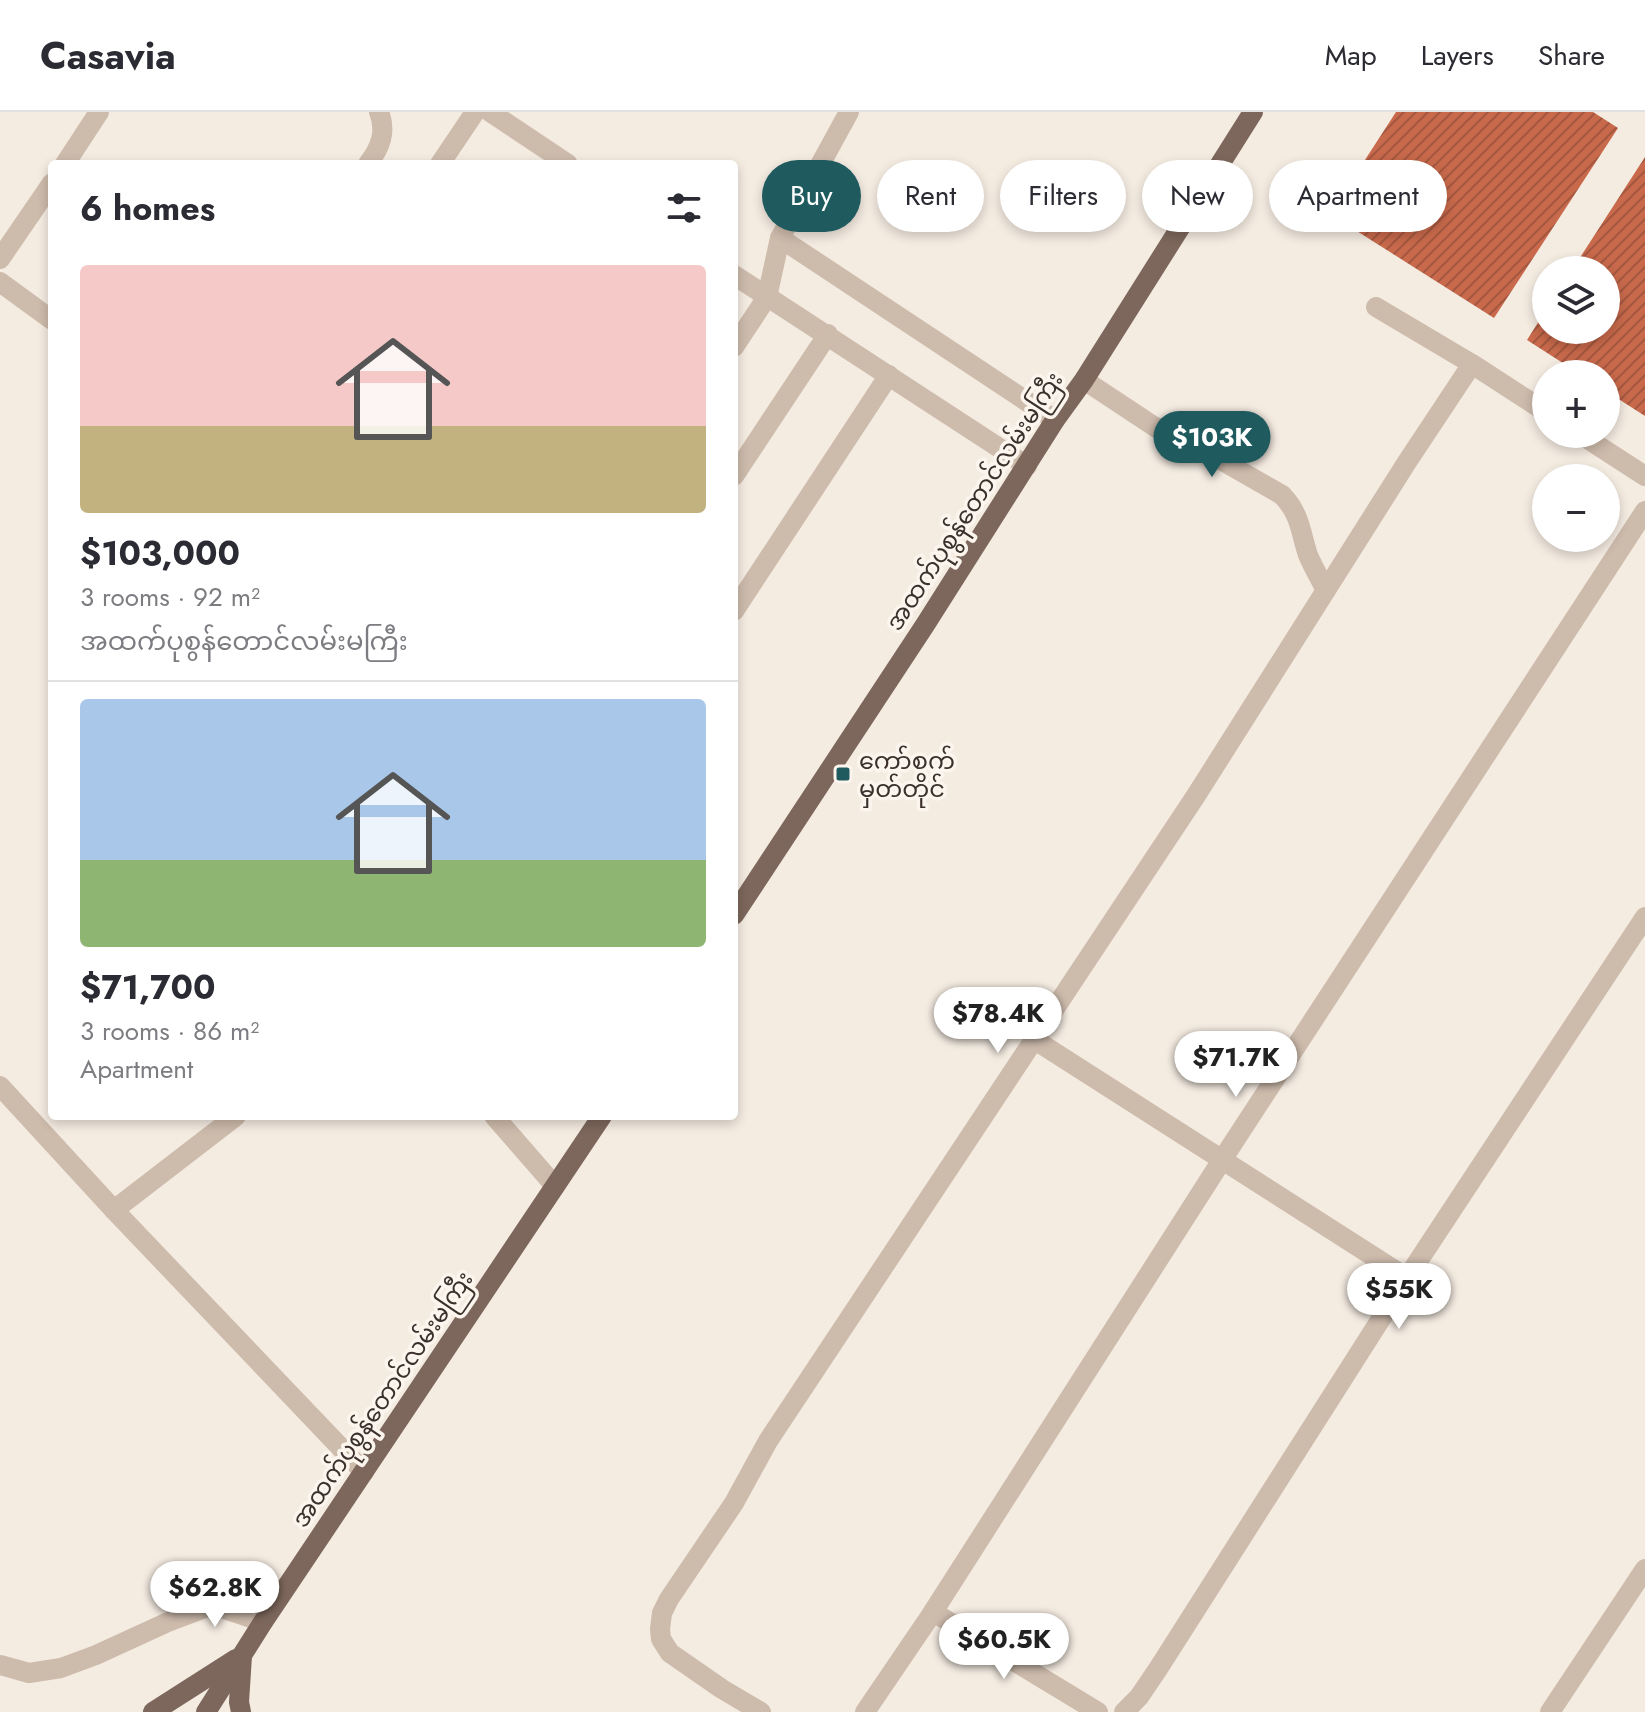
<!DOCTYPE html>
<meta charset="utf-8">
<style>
body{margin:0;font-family:Jost,"Noto Sans Myanmar",sans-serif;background:#f7f7f7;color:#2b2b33;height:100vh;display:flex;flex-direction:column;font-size:30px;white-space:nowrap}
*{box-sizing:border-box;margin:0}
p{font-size:26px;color:#7c7c81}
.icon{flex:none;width:44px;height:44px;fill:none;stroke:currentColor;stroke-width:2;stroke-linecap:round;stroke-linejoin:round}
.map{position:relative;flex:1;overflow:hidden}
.panel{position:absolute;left:48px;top:48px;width:690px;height:960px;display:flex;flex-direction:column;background:#fff;border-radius:8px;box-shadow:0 4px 12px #0003}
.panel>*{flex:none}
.top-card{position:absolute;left:762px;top:48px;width:760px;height:72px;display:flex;gap:16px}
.buttons{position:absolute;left:1532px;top:144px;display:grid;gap:16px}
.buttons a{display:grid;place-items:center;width:88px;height:88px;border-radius:50%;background:#fff;box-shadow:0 4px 12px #0003;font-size:40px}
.price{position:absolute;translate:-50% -68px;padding:0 18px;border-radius:28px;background:#fff;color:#222;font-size:26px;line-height:52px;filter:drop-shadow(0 2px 4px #0008)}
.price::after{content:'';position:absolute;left:50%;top:48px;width:24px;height:18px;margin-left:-12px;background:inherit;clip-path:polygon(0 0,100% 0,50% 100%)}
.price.active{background:#1f5a5e;color:#fff}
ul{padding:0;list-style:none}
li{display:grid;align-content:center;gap:16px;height:424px;padding:0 32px}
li+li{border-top:2px solid #e1e1e2}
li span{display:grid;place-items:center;height:248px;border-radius:8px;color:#555}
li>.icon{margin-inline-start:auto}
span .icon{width:144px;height:144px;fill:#fffc;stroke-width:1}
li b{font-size:34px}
h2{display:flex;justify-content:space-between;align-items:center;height:96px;padding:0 32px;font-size:34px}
.tag{padding:0 28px;border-radius:36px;background:#fff;box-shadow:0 4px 12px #0003;font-size:28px;line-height:72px}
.tag.active{background:#1f5a5e;color:#fff}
header{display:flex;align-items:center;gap:48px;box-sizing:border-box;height:112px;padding:0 40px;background:#fff;border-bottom:2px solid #e1e1e2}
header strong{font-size:38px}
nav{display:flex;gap:44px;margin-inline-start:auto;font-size:28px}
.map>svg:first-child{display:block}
.building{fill:url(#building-hatch)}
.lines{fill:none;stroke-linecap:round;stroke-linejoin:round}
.minor{stroke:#cdbbac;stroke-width:20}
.major{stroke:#7d675c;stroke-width:20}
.poi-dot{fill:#1f5a5e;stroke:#fbf5ee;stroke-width:3}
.labels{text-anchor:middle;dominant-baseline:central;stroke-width:7;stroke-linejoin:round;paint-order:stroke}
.street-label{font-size:24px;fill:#3b302b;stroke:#fbf5ee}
.poi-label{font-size:24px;fill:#3b302b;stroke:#fbf5ee;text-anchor:start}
</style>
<header>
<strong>Casavia</strong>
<nav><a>Map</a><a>Layers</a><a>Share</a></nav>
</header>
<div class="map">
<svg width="1645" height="1600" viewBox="0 0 1645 1600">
<defs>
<pattern id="building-hatch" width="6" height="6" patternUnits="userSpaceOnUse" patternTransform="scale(2)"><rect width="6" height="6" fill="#c8694b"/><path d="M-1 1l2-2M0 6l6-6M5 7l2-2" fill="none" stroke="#a4573f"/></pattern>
</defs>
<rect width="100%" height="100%" fill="#f4ebe1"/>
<g class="building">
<path d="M1396,0H1593L1618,16L1494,206L1330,102Z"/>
<path d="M1645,45V304L1606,279V262H1580L1527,228L1546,198V218H1606V158H1572Z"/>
</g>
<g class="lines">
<g class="minor">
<path d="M490,0L568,52"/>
<path d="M65,52L99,0"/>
<path d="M368,52C380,36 387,20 379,0"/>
<path d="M440,52L475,0"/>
<path d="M780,126L1055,308"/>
<path d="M0,147L52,71"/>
<path d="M734,163L1027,354"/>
<path d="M0,170L52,208"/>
<path d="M1376,195L1472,252L1546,300"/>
<path d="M734,235L767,185L780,126L849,0"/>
<path d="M1084,268L1155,315L1193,332L1282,383C1301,403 1300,419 1308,443C1313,455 1320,467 1326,478"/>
<path d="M1580,322L1645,364"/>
<path d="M734,364L828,222"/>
<path d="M734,499L889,263"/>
<path d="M1035,928L1407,1166"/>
<path d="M0,974L114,1098L364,1360"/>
<path d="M494,1004L555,1074"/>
<path d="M114,1098L236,1004"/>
<path d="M933,1500L1098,1600"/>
<path d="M0,1553L29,1561L61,1556L96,1543L168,1510L213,1493L263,1510"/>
<path d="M761,1600L722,1577L670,1541L661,1527L660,1517L662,1501L669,1487L734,1391L768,1329L1197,682L1407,350L1472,252"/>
<path d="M865,1600L933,1500L1222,1048L1645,399"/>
<path d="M1124,1600L1139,1585L1158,1557L1407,1166L1645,805"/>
<path d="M1550,1600L1645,1457"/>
</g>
<g class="major">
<path d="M734,803L925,513L1055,308L1084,268L1253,0"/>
<path d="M153,1600L236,1547"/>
<path d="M206,1600L263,1510L602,1004"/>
<path d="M241,1600L239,1590L242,1544"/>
</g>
</g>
<rect class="poi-dot" x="835" y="654" width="16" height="16" rx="4"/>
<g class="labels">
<g class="street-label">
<text transform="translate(974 389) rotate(-57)">အထက်ပုစွန်တောင်လမ်းမကြီး</text>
<text transform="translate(382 1287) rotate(-56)">အထက်ပုစွန်တောင်လမ်းမကြီး</text>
</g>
<g class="poi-label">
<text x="859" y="648">ကော်စက်<tspan x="859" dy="28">မှတ်တိုင်</tspan></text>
</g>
</g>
</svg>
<div class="buttons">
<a><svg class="icon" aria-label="layers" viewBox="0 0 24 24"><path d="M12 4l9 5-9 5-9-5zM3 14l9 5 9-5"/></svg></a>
<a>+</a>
<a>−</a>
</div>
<b class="price active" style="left:1212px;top:367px">$103K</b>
<b class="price" style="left:998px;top:943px">$78.4K</b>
<b class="price" style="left:1236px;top:987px">$71.7K</b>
<b class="price" style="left:1399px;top:1219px">$55K</b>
<b class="price" style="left:215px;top:1517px">$62.8K</b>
<b class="price" style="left:1004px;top:1569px">$60.5K</b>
<div class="top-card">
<a class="tag active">Buy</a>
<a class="tag">Rent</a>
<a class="tag">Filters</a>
<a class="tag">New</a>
<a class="tag">Apartment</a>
</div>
<section class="panel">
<h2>6 homes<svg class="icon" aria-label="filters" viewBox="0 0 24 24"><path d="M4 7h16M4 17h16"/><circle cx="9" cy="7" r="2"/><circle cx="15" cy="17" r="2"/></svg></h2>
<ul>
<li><span style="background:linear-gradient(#f6c9c9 65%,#c2b280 0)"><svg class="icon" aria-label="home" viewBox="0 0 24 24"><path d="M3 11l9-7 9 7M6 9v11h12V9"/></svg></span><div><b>$103,000</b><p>3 rooms · 92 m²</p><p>အထက်ပုစွန်တောင်လမ်းမကြီး</p></div></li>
<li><span style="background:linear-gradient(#a9c7e8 65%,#8fb573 0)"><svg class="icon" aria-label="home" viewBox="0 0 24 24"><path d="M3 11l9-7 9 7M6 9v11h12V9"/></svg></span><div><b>$71,700</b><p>3 rooms · 86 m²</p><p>Apartment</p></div></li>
</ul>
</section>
</div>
